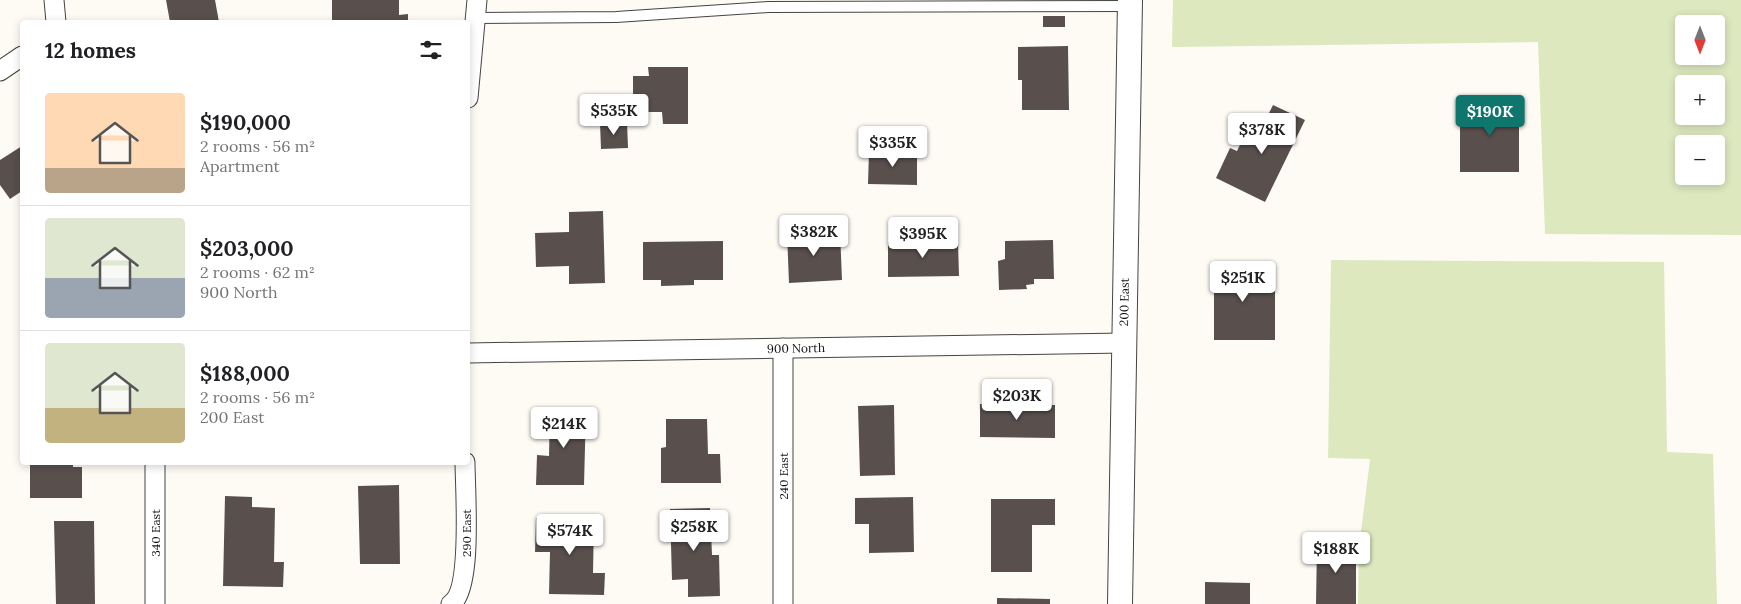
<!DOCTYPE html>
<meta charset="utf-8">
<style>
body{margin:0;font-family:Lora,serif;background:#f2f2f2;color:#202124;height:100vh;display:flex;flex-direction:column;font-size:19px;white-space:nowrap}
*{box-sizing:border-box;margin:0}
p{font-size:16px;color:#757577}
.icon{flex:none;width:28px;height:28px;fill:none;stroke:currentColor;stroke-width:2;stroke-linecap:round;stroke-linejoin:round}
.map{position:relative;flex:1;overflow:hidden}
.drawer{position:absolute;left:20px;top:20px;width:450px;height:445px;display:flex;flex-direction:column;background:#fff;border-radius:5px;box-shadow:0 2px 8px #0003}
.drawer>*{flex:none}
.needle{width:32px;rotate:180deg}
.tools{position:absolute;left:1675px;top:15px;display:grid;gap:10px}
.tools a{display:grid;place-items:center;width:50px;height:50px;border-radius:5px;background:#fff;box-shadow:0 2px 8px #0003;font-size:25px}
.price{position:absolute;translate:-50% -42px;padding:0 11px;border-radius:5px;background:#fff;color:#222;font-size:16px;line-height:32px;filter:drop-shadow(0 1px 2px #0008)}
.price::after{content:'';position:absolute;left:50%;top:30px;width:15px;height:11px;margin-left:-8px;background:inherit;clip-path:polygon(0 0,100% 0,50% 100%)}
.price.current{background:#0f766e;color:#fff}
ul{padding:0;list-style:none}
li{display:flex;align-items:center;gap:15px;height:125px;padding:0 25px}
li+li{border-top:1px solid #e0e0e0}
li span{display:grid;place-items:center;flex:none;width:140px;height:100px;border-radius:5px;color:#555}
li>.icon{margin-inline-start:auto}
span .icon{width:60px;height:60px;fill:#fffc;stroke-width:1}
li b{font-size:21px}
h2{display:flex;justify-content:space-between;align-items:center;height:60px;padding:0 25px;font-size:21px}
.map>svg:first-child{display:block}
.green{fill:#dde8bf;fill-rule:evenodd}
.building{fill:#59504e}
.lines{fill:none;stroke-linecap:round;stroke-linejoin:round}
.service-casing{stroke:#444;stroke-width:12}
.minor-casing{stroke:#444;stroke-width:21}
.tertiary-casing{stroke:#444;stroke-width:26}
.service{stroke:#fff;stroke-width:10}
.minor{stroke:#fff;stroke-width:19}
.tertiary{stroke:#fff;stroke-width:24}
.labels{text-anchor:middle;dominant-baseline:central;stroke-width:5;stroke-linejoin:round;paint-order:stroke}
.street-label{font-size:12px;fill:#111;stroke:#fff}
</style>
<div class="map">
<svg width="1741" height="604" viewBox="0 0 1741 604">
<rect width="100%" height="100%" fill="#fefbf5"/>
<g class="green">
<path d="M1173,0H1741V235L1545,234L1538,42L1172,47ZM1684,24H1716V56H1684ZM1684,84H1716V116H1684ZM1684,144H1716V176H1684Z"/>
<path d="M1331,260L1664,262L1667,452L1713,454L1717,604H1358L1359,548L1370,459L1328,458Z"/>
</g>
<g class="building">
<path d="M166,0H215L219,22H170Z"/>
<path d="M332,0H399V15L408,14V22H332Z"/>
<rect x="1043" y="16" width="22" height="11"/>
<path d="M1068,46L1069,110H1022V80H1018V47Z"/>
<path d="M648,67H688V124H663L662,112H633V76H649Z"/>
<rect x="1460" y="102" width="59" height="70"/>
<path d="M1273,105L1305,120L1265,202L1216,178L1230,148L1237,151L1247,130L1258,135Z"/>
<path d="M627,122L628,148L601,149L600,123Z"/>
<path d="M22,146V191L10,199L0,185V160Z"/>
<path d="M869,151H917V185L868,184Z"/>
<path d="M603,211L605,283L569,284V266L536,267L535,233L569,232V212Z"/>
<path d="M840,231L842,280L789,283L787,233Z"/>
<path d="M1053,240L1054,279H1034V284L1026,285L1027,289L999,290L998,261L1005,259V241Z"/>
<path d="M723,241V280H694V285L661,286V280H643V242Z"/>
<path d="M958,241L959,276L888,277V242Z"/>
<path d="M1214,264H1266V289H1275V340H1214Z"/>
<path d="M980,404L1055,405V438L980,437Z"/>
<path d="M894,405L895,475L860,476L858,406Z"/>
<path d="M550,408L586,409L584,485H536L537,455L549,456Z"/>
<path d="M666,419H707L708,454H720L721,483H661V448L666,447Z"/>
<path d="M30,462H73V467H82V498H30Z"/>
<path d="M399,485L400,564H360L358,486Z"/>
<path d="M225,496L252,497V507L275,508L274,562H284L283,587L223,586Z"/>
<path d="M913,497L914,552L869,553V524H855V498Z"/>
<path d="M991,499H1055V525H1032V572H991Z"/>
<path d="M710,508L712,555H719L720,596L688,597V579L672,580L670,509Z"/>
<path d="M536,518L594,520L593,573H605L604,595L549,594L550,552H535Z"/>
<path d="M54,521H94L95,604H56Z"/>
<path d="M1317,544L1356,545V604H1316Z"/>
<path d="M1205,582L1250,583V604H1205Z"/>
<path d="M997,598L1050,599V604H997Z"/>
</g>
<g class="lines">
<g class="service-casing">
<path id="service" d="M475,18L616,17L768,7L1130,6"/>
</g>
<g class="minor-casing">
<g id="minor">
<path d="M54,0L56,22"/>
<path d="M0,71L22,56"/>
<path d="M468,98L477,0"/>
<path d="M783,348V604"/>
<path d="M468,353L1124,343"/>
<path d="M155,462V604"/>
<path d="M451,604C473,590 465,489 465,462"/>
</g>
</g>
<g class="tertiary-casing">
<path id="tertiary" d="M1120,604L1130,0"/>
</g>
<use href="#service" class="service"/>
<use href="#minor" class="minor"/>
<use href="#tertiary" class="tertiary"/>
</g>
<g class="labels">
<g class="street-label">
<text transform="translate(1124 302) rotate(-89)">200 East</text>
<text transform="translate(796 348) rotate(-1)">900 North</text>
<text transform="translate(783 476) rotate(-90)">240 East</text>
<text transform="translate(155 533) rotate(-90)">340 East</text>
<text transform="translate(466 533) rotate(-90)">290 East</text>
</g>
</g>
</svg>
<div class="tools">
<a><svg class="needle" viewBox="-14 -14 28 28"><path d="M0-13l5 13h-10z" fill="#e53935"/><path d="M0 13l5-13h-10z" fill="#757577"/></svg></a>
<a>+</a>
<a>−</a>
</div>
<b class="price" style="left:614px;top:136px">$535K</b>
<b class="price current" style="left:1490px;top:137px">$190K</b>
<b class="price" style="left:1262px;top:155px">$378K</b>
<b class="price" style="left:893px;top:168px">$335K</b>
<b class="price" style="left:814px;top:257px">$382K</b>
<b class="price" style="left:923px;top:259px">$395K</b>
<b class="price" style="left:1243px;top:303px">$251K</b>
<b class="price" style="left:1017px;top:421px">$203K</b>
<b class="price" style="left:564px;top:449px">$214K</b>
<b class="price" style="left:694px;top:552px">$258K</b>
<b class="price" style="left:570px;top:556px">$574K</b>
<b class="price" style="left:1336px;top:574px">$188K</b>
<section class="drawer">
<h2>12 homes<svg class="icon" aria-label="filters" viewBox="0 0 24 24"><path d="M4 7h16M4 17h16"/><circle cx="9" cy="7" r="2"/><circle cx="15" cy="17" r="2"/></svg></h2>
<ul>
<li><span style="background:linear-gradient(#ffd9b3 75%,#b9a48a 0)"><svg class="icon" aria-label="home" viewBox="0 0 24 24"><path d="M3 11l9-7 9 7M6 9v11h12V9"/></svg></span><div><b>$190,000</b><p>2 rooms · 56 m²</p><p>Apartment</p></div></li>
<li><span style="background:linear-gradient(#dfe7d0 60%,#9aa5b1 0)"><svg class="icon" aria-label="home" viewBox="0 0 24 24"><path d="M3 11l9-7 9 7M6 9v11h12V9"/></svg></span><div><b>$203,000</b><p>2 rooms · 62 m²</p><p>900 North</p></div></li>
<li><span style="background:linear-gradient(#dfe7d0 65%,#c2b280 0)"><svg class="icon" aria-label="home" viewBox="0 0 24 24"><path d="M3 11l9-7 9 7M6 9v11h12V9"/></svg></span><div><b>$188,000</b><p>2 rooms · 56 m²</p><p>200 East</p></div></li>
</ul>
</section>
</div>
